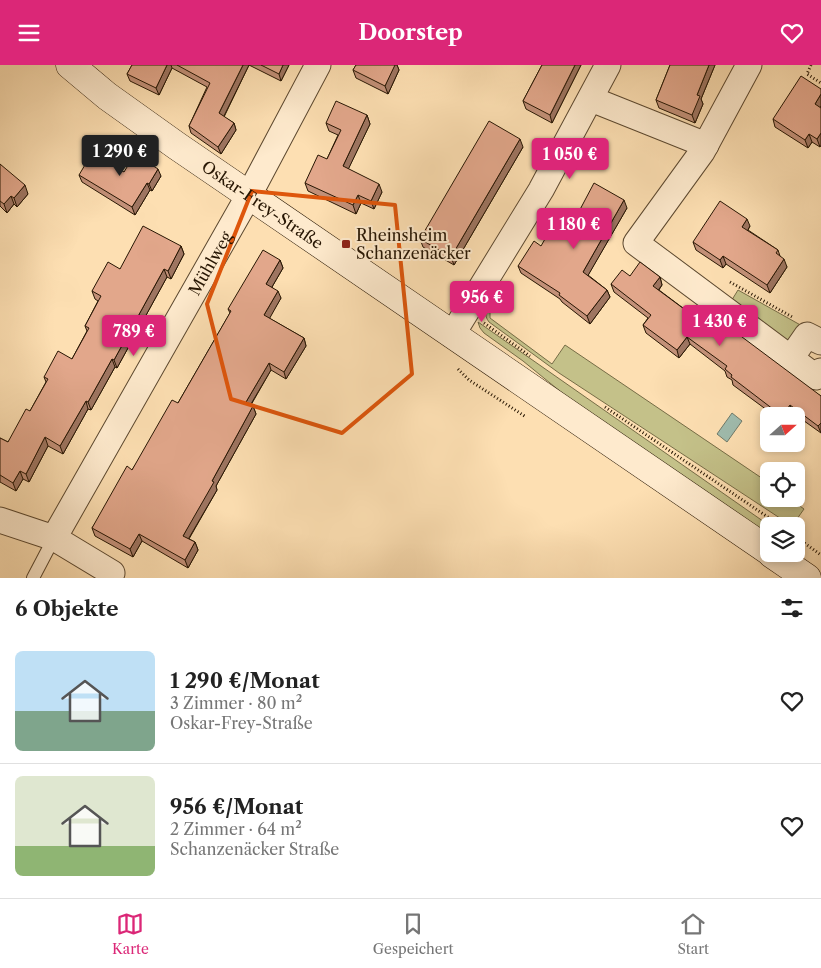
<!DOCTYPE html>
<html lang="de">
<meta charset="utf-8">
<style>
body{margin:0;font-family:"Libre Caslon Text",serif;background:#f6f6f6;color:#222;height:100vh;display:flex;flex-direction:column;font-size:19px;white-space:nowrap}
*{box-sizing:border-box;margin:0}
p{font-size:16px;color:#767676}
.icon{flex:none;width:28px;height:28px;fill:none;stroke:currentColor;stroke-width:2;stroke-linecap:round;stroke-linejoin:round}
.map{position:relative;height:513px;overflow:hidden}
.drawer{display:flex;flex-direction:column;background:#fff;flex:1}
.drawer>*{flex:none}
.needle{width:32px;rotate:69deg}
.controls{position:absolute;left:760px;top:342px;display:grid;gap:10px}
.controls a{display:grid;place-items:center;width:45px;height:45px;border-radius:8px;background:#fff;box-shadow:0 2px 8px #0003;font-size:25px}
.price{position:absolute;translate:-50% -42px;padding:0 11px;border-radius:5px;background:#db2777;color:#fff;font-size:16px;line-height:32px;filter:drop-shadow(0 1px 2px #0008)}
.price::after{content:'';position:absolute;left:50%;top:30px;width:15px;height:11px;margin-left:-8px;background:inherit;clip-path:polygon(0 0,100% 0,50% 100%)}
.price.current{background:#222;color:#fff}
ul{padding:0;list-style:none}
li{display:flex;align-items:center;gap:15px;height:125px;padding:0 15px}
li+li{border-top:1px solid #e0e0e0}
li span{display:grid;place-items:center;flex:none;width:140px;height:100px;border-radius:8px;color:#555}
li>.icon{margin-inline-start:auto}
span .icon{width:60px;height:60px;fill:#fffc;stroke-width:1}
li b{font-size:21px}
h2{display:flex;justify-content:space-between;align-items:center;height:60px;padding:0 15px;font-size:21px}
header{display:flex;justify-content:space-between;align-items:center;height:65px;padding:0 15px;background:#db2777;color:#fff;font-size:22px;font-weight:800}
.dock{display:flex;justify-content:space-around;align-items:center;height:70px;border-top:1px solid #e0e0e0;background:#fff;font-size:14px;color:#767676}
.dock a{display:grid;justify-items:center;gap:2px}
.dock .current{color:#db2777}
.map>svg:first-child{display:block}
.green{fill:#c4c189;stroke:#766c46}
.water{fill:#9fbcae;stroke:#6f7a6a}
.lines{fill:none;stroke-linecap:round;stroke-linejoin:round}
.lane-casing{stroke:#5c482f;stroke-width:14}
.street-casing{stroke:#5c482f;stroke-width:27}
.secondary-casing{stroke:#271603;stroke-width:29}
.path{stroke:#271603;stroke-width:3;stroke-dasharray:1 2.5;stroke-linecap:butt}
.lane{stroke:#feeacd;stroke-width:12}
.street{stroke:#feeacd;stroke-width:25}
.secondary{stroke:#feeacd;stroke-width:28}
.wall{fill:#c29078;stroke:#271603}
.shaded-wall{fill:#9e7561;stroke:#271603}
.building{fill:#e2a78b;stroke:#271603}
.marked{fill:none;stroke:#de560c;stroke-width:4;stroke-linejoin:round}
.poi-dot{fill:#8f2418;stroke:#feeacd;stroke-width:2}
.labels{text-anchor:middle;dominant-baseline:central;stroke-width:4;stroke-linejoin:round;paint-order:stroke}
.street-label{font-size:16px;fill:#271603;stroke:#feeacd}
.poi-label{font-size:16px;fill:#271603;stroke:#feeacd;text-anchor:start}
</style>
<header><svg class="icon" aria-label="menu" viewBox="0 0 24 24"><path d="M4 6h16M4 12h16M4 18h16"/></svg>Doorstep<svg class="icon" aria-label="heart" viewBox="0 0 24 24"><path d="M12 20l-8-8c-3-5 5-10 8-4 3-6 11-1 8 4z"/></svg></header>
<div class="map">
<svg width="821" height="513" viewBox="0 0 821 513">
<rect width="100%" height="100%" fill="#fddfb2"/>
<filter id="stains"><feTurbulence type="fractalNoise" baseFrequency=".004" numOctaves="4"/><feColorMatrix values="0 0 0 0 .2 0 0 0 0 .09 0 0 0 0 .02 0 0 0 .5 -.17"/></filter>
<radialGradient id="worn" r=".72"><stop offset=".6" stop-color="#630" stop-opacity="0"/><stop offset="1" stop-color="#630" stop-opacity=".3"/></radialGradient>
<g class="green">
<path d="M738,225L804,262L789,282L730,238Z"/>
<path d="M488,230L490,231V253L552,299L565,280L769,418V434H790L804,444L792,461L559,308L489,257C483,250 486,239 488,230Z"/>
<path d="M478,257L770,461H769V475L593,353L523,296L484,268L480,263Z"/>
</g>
<path class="water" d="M732,348L742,356L727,377L717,369Z"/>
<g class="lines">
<g class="lane-casing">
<path id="lane" d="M33,513L54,473"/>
</g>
<g class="street-casing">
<g id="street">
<path d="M749,0L702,87L636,178L816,312L821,306"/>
<path d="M591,34L706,80"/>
<path d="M452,270L541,125L608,0"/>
<path d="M791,293L807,270L821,277"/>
<path d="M0,455L54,473L112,508"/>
<path id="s1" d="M54,473L249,130L318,0"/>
</g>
</g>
<g class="secondary-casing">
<g id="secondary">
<path id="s2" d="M70,0L107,31L177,81L769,486"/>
<path d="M772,489L807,513"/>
</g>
</g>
<g class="path">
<path d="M811,0L807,9L821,18"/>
<path d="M730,217L794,253"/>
<path d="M484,258L530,291"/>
<path d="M458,304L469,315L526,352"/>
<path d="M605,342L781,461"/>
<path d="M796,472L821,490"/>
</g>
<use href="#lane" class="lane"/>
<use href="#street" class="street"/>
<use href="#secondary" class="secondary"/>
</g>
<g class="wall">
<path d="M132,0H289L281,16L249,0L224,52L234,58L236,65L221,89L191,68L189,61L207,22L172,3L159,30L130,16L127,9Z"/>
<path d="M356,0H397L399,5L388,29L356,13L353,5Z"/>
<path d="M542,0H581L552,58L526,44L523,36Z"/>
<path d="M670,0H715L701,34L703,39L695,58L659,43L656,35Z"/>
<path d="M820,42V82L812,77L808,83L775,62L773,54Z"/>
<path d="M367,50L370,59L348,104L382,127L374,144L361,138L356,149L308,126L305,118L327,94L338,70L329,66L326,58Z"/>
<path d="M523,82L454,200L423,182L420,174Z"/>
<path d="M0,99L28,129L17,142L14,139L7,148L0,141Z"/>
<path d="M124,107L161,111L152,126L150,125L135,150L82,117L79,110Z"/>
<path d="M627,143L588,210L607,225L610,232L590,259L562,237L560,234L521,208L518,201L575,154Z"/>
<path d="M750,161L748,165L778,185L780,191L787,202L770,228L726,199L723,203L696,185L693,177Z"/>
<path d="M181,181L184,189L171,214L167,212L117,303L115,302L91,345L88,344L63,389L48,381L29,417L23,414L16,426L0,417V373L8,377L30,346L46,317L44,312L72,294L87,266L85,261L98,236L95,234L92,226L120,204Z"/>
<path d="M280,195L283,203L272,222L281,233L269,253L304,273L306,281L286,314L271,305L251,340L253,341L256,349L216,421L217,425L189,474L195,477L198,485L188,503L142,476L133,492L95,471L92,463L178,338L230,248L228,244Z"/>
<path d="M630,211L660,212L662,220L659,225L715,267L821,331V368L793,348L791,351H775L733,320L732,315L727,312L725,306L690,279L679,293L646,268L643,260L648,253L614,227L611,219Z"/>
</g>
<g class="shaded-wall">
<path d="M167,0H171L172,3L159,30L156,23Z"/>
<path d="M243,0H249L222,55L219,48Z"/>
<path d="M283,0H289L281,16L279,9Z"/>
<path d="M394,0H397L399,5L388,29L385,21Z"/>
<path d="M575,0H581L552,58L550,50Z"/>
<path d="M709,0H715L701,34L703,39L695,58L692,50L697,30Z"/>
<path d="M821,29V41L817,46L815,39Z"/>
<path d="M367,50L370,59L346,109L343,101Z"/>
<path d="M234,58L236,65L221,89L218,82Z"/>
<path d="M821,68V80L820,82L817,74Z"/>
<path d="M809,69L812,77L808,83L805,75Z"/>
<path d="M520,74L523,82L454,200L451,192Z"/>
<path d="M158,104L161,111L152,126L149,119Z"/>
<path d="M147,118L150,125L135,150L132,142Z"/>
<path d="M379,119L382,127L374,144L371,136Z"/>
<path d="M25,120L28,129L17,142L14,133Z"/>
<path d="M358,130L361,138L356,149L353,140Z"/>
<path d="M11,131L14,139L7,148L4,139Z"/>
<path d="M624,135L627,143L586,214L583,207Z"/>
<path d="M747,154L750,161L745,170L742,162Z"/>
<path d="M181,181L184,189L171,214L168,206Z"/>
<path d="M723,191L726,199L723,203L720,195Z"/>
<path d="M784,194L787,202L770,228L767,220Z"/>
<path d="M280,195L283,203L269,227L266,219Z"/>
<path d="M164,204L167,212L117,303L114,295Z"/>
<path d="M660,212L662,220L656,228L653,221Z"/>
<path d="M607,225L610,232L590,259L587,251Z"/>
<path d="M278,226L281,233L267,258L264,250Z"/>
<path d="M687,272L690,279L679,293L677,285Z"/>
<path d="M304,273L306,281L286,314L284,307Z"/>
<path d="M112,294L115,302L91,345L88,337Z"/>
<path d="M269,298L271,305L248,344L246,337Z"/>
<path d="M86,336L88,344L63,389L60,381Z"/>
<path d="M790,340L793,348L791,351H782Z"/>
<path d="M253,341L256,349L216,421L217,425L186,478L183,471L212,416Z"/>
<path d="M820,358L821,359V368L818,361Z"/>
<path d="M45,372L48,381L29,417L26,409Z"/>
<path d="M20,406L23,414L16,426L13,418Z"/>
<path d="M139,469L142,476L133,492L130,484Z"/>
<path d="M195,477L198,485L188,503L185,495Z"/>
</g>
<g class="building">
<path d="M132,0H167L156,23L127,9Z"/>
<path d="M177,0H243L219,48L234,58L218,82L189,61L210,18Z"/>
<path d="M261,0H283L279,9Z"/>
<path d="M356,0H395L385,21L353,5Z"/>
<path d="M542,0H575L550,50L523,36Z"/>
<path d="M670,0H709L697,30L700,31L692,50L656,35Z"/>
<path d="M801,11L821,24V29L815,39L821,43V68L817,74L809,69L805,75L773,54Z"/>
<path d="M336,36L367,50L343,101L379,119L371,136L358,130L353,140L305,118L318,90L327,94L341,65L326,58Z"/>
<path d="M489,56L520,74L451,192L420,174Z"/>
<path d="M92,88L124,107L135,89L158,104L149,119L147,118L132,142L79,110Z"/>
<path d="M0,99L25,120L14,133L11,131L4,139L0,136Z"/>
<path d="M594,118L624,135L583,207L607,225L587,251L559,230L560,228L518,201L534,176L541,181L561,146L575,154Z"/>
<path d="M720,136L747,154L742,162L778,185L776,188L784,194L767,220L723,191L720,195L693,177Z"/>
<path d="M143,161L181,181L168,206L164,204L114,295L112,294L88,337L86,336L60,381L45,372L26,409L20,406L13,418L0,410V373L8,377L26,344L30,346L48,314L44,312L58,286L72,294L89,263L85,261L101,231L92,226L108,197L120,204Z"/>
<path d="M263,185L280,195L266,219L278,226L264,250L304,273L284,307L269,298L246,337L253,341L212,416L214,417L183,471L195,477L185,495L139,469L130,484L92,463L127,401L132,405L172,335L178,338L231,246L228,244Z"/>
<path d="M640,197L660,212L653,221L715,267L722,257L821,331V358L818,361L790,340L782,351L731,312L732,310L725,304L727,301L687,272L677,285L643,260L651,250L611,219L622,205L630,211Z"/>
</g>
<path class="marked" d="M252,126L395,140L412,309L342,368L231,334L207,239Z"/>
<rect class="poi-dot" x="341" y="174" width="10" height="10" rx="2.5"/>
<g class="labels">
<g class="street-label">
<text stroke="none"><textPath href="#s2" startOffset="238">Oskar-Frey-Straße</textPath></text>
<text stroke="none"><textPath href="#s1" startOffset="316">Mühlweg</textPath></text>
</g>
<g class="poi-label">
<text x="356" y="170">Rheinsheim<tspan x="356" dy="18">Schanzenäcker</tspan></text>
</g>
</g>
<rect width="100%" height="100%" filter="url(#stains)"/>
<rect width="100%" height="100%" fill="url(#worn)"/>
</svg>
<div class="controls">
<a><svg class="needle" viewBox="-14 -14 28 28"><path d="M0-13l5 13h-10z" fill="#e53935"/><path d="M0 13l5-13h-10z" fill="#767676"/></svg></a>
<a><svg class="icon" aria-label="locate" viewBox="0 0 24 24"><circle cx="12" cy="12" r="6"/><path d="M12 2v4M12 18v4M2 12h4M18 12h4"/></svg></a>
<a><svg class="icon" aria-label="layers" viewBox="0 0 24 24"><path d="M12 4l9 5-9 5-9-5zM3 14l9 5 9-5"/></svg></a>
</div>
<b class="price current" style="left:120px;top:112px">1 290 €</b>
<b class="price" style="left:570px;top:115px">1 050 €</b>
<b class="price" style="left:574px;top:185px">1 180 €</b>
<b class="price" style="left:482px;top:258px">956 €</b>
<b class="price" style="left:720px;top:282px">1 430 €</b>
<b class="price" style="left:134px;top:292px">789 €</b>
</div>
<section class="drawer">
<h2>6 Objekte<svg class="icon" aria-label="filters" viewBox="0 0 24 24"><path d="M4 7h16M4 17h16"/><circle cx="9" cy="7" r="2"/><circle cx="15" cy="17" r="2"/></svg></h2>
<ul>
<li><span style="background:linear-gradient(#bfe0f5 60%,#7fa58c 0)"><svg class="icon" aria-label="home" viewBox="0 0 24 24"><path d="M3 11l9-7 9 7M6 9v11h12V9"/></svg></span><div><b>1 290 €/Monat</b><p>3 Zimmer · 80 m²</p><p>Oskar-Frey-Straße</p></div><svg class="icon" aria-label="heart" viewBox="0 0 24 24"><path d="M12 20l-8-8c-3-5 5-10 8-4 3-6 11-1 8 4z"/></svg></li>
<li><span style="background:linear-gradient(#dfe7d0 70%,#8fb573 0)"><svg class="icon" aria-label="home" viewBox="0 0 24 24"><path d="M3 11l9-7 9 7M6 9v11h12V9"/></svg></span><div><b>956 €/Monat</b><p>2 Zimmer · 64 m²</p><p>Schanzenäcker Straße</p></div><svg class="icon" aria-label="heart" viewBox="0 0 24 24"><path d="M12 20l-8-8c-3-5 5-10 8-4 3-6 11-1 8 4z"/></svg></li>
</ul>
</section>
<nav class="dock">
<a class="current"><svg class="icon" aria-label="map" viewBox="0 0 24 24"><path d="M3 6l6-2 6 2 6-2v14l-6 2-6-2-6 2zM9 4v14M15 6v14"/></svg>Karte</a>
<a><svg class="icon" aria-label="saved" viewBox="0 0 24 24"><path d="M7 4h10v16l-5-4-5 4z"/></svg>Gespeichert</a>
<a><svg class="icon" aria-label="home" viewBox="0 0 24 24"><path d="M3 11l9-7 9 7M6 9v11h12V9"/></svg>Start</a>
</nav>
